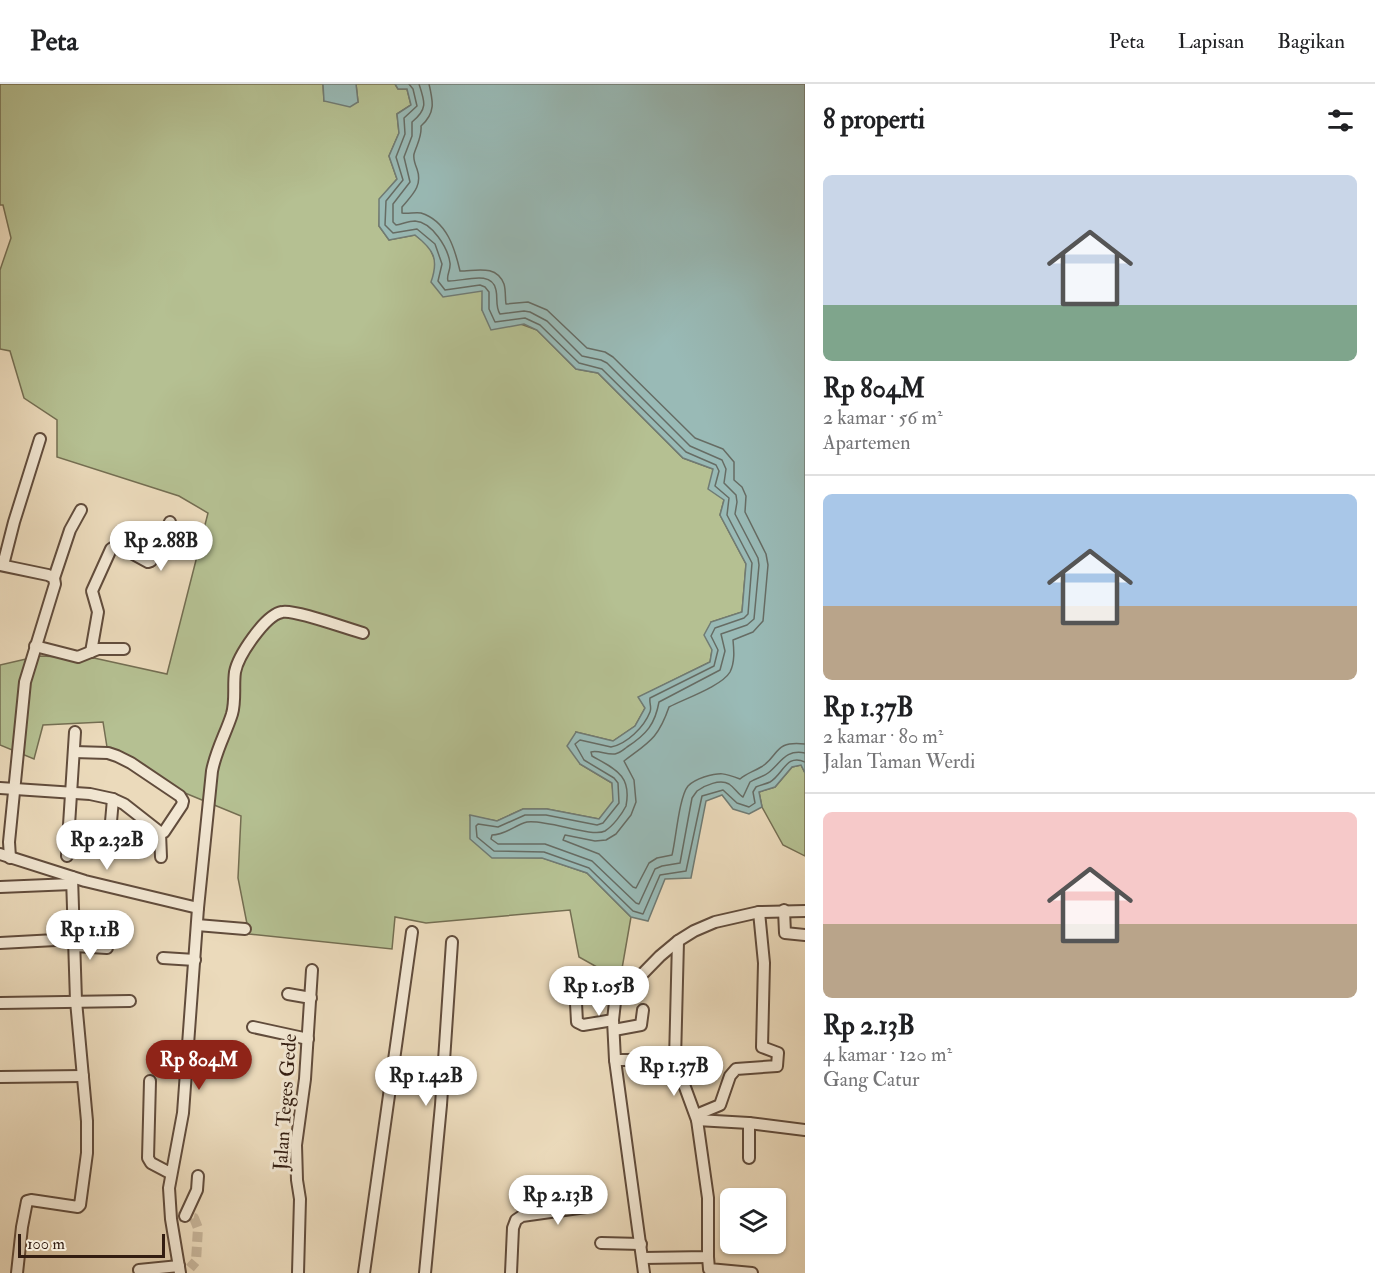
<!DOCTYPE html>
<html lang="id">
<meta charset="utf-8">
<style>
body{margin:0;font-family:"IM FELL Double Pica",serif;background:#f2f2f2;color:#202124;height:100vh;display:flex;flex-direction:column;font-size:22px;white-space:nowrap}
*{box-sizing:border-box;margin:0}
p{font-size:20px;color:#757577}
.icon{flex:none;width:33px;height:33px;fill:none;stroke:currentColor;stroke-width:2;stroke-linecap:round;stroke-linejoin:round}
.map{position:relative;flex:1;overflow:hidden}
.side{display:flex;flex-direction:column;background:#fff;width:570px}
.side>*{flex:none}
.buttons{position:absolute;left:720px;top:1104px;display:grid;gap:12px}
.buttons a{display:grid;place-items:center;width:66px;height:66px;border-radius:9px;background:#fff;box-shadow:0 2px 4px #0004;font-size:30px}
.scale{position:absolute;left:18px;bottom:15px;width:147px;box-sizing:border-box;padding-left:6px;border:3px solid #331d11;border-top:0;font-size:16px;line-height:21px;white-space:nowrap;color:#331d11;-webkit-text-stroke:4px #f2e7d3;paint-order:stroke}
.price{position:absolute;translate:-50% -51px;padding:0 14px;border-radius:21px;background:#fff;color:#222;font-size:20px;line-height:39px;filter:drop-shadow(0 2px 3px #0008)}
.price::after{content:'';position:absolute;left:50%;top:36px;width:18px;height:14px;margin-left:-9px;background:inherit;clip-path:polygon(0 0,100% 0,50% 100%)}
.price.active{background:#8f2418;color:#fff}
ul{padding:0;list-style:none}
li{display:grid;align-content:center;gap:12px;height:318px;padding:0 18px}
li+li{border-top:2px solid #e0e0e0}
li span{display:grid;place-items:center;height:186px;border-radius:9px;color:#555}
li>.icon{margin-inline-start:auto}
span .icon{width:108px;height:108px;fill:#fffc;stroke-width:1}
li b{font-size:26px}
h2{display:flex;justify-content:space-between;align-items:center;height:72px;padding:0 18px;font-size:26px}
header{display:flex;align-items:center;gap:36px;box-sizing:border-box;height:84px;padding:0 30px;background:#fff;border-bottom:2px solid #e0e0e0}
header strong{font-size:28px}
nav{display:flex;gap:33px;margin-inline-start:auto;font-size:21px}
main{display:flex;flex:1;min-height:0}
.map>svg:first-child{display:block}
.green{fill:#b5c092;stroke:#746e52;stroke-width:1.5}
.water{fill:#99bab6;stroke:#707b74;stroke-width:1.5}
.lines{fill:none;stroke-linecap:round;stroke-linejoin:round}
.shore{stroke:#666c64;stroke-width:1.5}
.minor-tunnel{stroke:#c6b499;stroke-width:10;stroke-dasharray:10 5;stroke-linecap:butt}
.minor-casing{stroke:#614c3c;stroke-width:14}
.minor{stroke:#f2e7d3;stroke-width:10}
.labels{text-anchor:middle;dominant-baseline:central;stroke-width:6;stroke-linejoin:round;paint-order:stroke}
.street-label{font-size:20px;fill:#331d11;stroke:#f2e7d3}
</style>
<header>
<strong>Peta</strong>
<nav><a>Peta</a><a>Lapisan</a><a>Bagikan</a></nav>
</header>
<main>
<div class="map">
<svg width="805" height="1189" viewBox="0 0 805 1189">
<rect width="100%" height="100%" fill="#ebdabb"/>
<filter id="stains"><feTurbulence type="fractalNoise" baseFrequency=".00333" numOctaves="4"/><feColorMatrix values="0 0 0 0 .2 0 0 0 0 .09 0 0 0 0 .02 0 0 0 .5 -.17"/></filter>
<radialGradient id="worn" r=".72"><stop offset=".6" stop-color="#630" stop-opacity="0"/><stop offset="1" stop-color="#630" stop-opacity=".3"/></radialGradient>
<g class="green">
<path d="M0,0H323L324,17L358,18L356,0H395L398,5H407L411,21L397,30L399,49L389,72L397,95L380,115L379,142L389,156L415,151L429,162L437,181L483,207L482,226L537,246L576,285L598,289L683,374L713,385L724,416L720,431L746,480L742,528L711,538L712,566L710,578L639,613L645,624L635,642L613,657L576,648L580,680L612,699L614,717L599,735L547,725H523L497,737L470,732L492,773L543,774L587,789L631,833L620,896L579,873L570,826L426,839L395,833L392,865L249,850L238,794L241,732L185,709L107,663L103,638L43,641L34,675L0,661V581L39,572L94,574L167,590L208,429L179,412L57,373V336L24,314L10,267L0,265V186L11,154L3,121H0Z"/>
<path d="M801,681L805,689V772L783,761L762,723L759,708L775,703L792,683Z"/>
</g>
<g class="water">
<path d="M323,0H356L358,18L350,23L324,17Z"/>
<path d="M395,0H805V689L801,681L792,683L775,703L759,708L762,723L749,730L733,725L722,711L706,717L691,794L665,795L648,837L631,833L587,789L542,774H492L470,755V731L497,737L523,725H547L599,735L613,717L612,699L580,680L567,662L576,648L613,657L635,642L645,624L638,613L710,578L712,566L704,551L711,538L742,528L746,480L720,431L724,416L708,405L713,385L683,374L598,289L576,285L537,246L524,240L491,246L482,226V207L443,213L431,198C439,175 434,166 415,151L389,156L379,142V115L397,95L389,72L399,49L397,30L411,21L407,5H398Z"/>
</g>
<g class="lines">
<g class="shore">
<path d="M409,0L413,5L417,22L404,34L405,50L396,73L403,96L386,117L385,141L393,149L417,145L435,160L442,180L438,197L445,206L480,201L485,203L489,208V225L495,238L525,234L540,241L579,279L602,285L686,368L716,381L719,387L715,402L729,414L727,431L752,479L748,530L744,534L715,544L711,552L718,566L714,582L650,614C649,619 652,623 650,628C644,643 627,660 611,663L580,656L575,660L584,676L614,694L618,699L619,719L603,739L597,741L546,731H525L498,743L478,740L476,742L477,753L494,767L544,768L589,784L633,827L643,830L660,791L686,787L702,712L723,706L737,719L749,723L755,719L753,708L756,703C760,701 766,700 770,698C783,691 786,669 805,678"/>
<path d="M419,0C425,18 428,25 412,38V52L404,73L410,98L393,120V138L396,141C402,140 409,137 415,137C432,138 448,164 450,179C451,186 446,191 448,197C462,198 492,185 496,206C498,215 495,222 500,230L524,227L530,228L547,237L582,272L601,276L607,279L690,362L722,376L726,385L724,399L736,411L737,418L735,430L758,474L759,481L754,535L747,541L721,550L725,567L720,586L659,618C655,640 647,650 627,663C623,666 620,669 615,670C606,671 599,666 591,668L592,672C615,685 632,691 626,722C622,730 613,742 605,747C592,754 547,735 527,738C515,741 506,751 492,751L491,755L498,760H545L592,777L636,819L639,820L655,785L662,782L680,779L692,714L697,707C705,701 720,695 729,700C735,704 738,710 743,713L750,698C756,694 763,693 768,689C781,679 785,665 805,669"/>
<path d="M429,0C433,17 436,29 421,42C422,53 417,60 414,70C413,75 415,80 417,85C423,102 412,111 402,123V129C408,130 415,128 421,129C447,137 455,165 460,187C476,187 496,180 504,200C506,207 505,214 506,220L528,218L547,226L587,264L605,268L613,273L695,354L723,365L734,378V396L742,403L746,412L745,428L766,470L768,481L763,537L753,548L733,556C734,566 735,578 730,588C722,602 684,615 669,623C658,655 649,658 624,677L634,696L636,718L631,731L616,750L606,756L595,757L565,751L563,756L599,770L633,803L636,804L649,779L657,774L672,771C676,755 679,713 688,702C693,697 698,695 704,693C721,688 724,689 740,695C747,689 753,688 761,683C779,673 773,656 805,660"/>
</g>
<path class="minor-tunnel" d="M179,1133L185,1132L194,1134L198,1144L196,1177L190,1184"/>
<g class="minor-casing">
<g id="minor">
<path d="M0,481L48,491L54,494L55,500L25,598L9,758L10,774"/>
<path d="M3,481L14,438L40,355"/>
<path d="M54,494L70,446L81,426"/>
<path d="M35,562L78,573L98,565H124"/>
<path d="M91,568L98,528L92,507L111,465L117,461L148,478L151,477L170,438"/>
<path d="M0,704L90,710L113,715L124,720L161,749L164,748L182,721L183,717L180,712L131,679L117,672L108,669L74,668"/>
<path d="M110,749L113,715"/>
<path d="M160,749L161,773"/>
<path d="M0,770L85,797L198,824"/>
<path d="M67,772L75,648"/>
<path d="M0,803L72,800"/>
<path d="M784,826L785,849L805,851"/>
<path d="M197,841L245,845"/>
<path d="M0,859L74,855"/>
<path d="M75,862L107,864"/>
<path d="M163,874L195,876"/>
<path d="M575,900L577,938L583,941L613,936"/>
<path d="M288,910L311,914"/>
<path d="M0,919L130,917"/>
<path d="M253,943L308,955"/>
<path d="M614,946L641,941L643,926"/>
<path d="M615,976H675"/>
<path d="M0,993L83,992"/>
<path d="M150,997L148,1074L151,1079L170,1089"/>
<path d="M696,1031L720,1021L730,992L736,985L777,982L778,969L762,963L764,879L759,828"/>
<path d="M697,1036L749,1039L805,1046"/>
<path d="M749,1074V1039"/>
<path d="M185,1132L197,1106L198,1092"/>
<path d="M601,1159L641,1160"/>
<path d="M708,1173L709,1185L752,1189"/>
<path d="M643,1174L708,1173V1114L697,1036L675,976L678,857"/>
<path d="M139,1186L179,1182"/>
<path d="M17,1189L22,1143L27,1117L31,1116L78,1123L80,1121L87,1069V1037L76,917L72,793"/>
<path d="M180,1189L171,1135L169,1104L183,1029L198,824L212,687C216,666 226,649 232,630C236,616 233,602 235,588C238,572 265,531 282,528C294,525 348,545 363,549"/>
<path d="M298,1189L300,1115L297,1096L296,1061L305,995L312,886"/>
<path d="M364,1189L412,848"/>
<path d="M425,1189L441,1021L452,858"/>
<path d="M511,1189L513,1144L516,1136L522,1132L586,1123L588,1119L589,1100"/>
<path d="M644,1189L615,976L613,936L615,918L660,872L678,857L694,847L715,838L759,828L805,827"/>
</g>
</g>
<use href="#minor" class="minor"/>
</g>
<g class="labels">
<g class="street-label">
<text transform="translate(285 1018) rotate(-86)">Jalan Teges Gede</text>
</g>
</g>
<rect width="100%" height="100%" filter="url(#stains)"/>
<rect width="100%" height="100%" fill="url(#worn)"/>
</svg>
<div class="buttons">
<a><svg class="icon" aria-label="layers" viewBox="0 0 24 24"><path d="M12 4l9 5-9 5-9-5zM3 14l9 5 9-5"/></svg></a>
</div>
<div class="scale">100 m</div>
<b class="price" style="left:161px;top:488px">Rp 2.88B</b>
<b class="price" style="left:107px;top:787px">Rp 2.32B</b>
<b class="price" style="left:90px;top:877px">Rp 1.1B</b>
<b class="price" style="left:599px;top:933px">Rp 1.05B</b>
<b class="price active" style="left:199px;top:1007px">Rp 804M</b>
<b class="price" style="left:674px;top:1013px">Rp 1.37B</b>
<b class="price" style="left:426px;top:1023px">Rp 1.42B</b>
<b class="price" style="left:558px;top:1142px">Rp 2.13B</b>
</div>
<section class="side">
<h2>8 properti<svg class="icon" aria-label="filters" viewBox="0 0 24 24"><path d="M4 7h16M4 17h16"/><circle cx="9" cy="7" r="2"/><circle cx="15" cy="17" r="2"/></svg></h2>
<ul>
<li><span style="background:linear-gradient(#c9d6e8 70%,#7fa58c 0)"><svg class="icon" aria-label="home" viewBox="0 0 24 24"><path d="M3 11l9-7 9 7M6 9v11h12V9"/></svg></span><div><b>Rp 804M</b><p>2 kamar · 56 m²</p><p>Apartemen</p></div></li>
<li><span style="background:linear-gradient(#a9c7e8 60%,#b9a48a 0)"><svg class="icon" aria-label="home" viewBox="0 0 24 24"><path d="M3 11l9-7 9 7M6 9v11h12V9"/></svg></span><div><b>Rp 1.37B</b><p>2 kamar · 80 m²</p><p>Jalan Taman Werdi</p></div></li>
<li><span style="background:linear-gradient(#f6c9c9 60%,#b9a48a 0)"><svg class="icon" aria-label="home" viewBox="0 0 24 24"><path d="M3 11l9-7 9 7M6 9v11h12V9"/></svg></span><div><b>Rp 2.13B</b><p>4 kamar · 120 m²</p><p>Gang Catur</p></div></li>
</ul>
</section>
</main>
